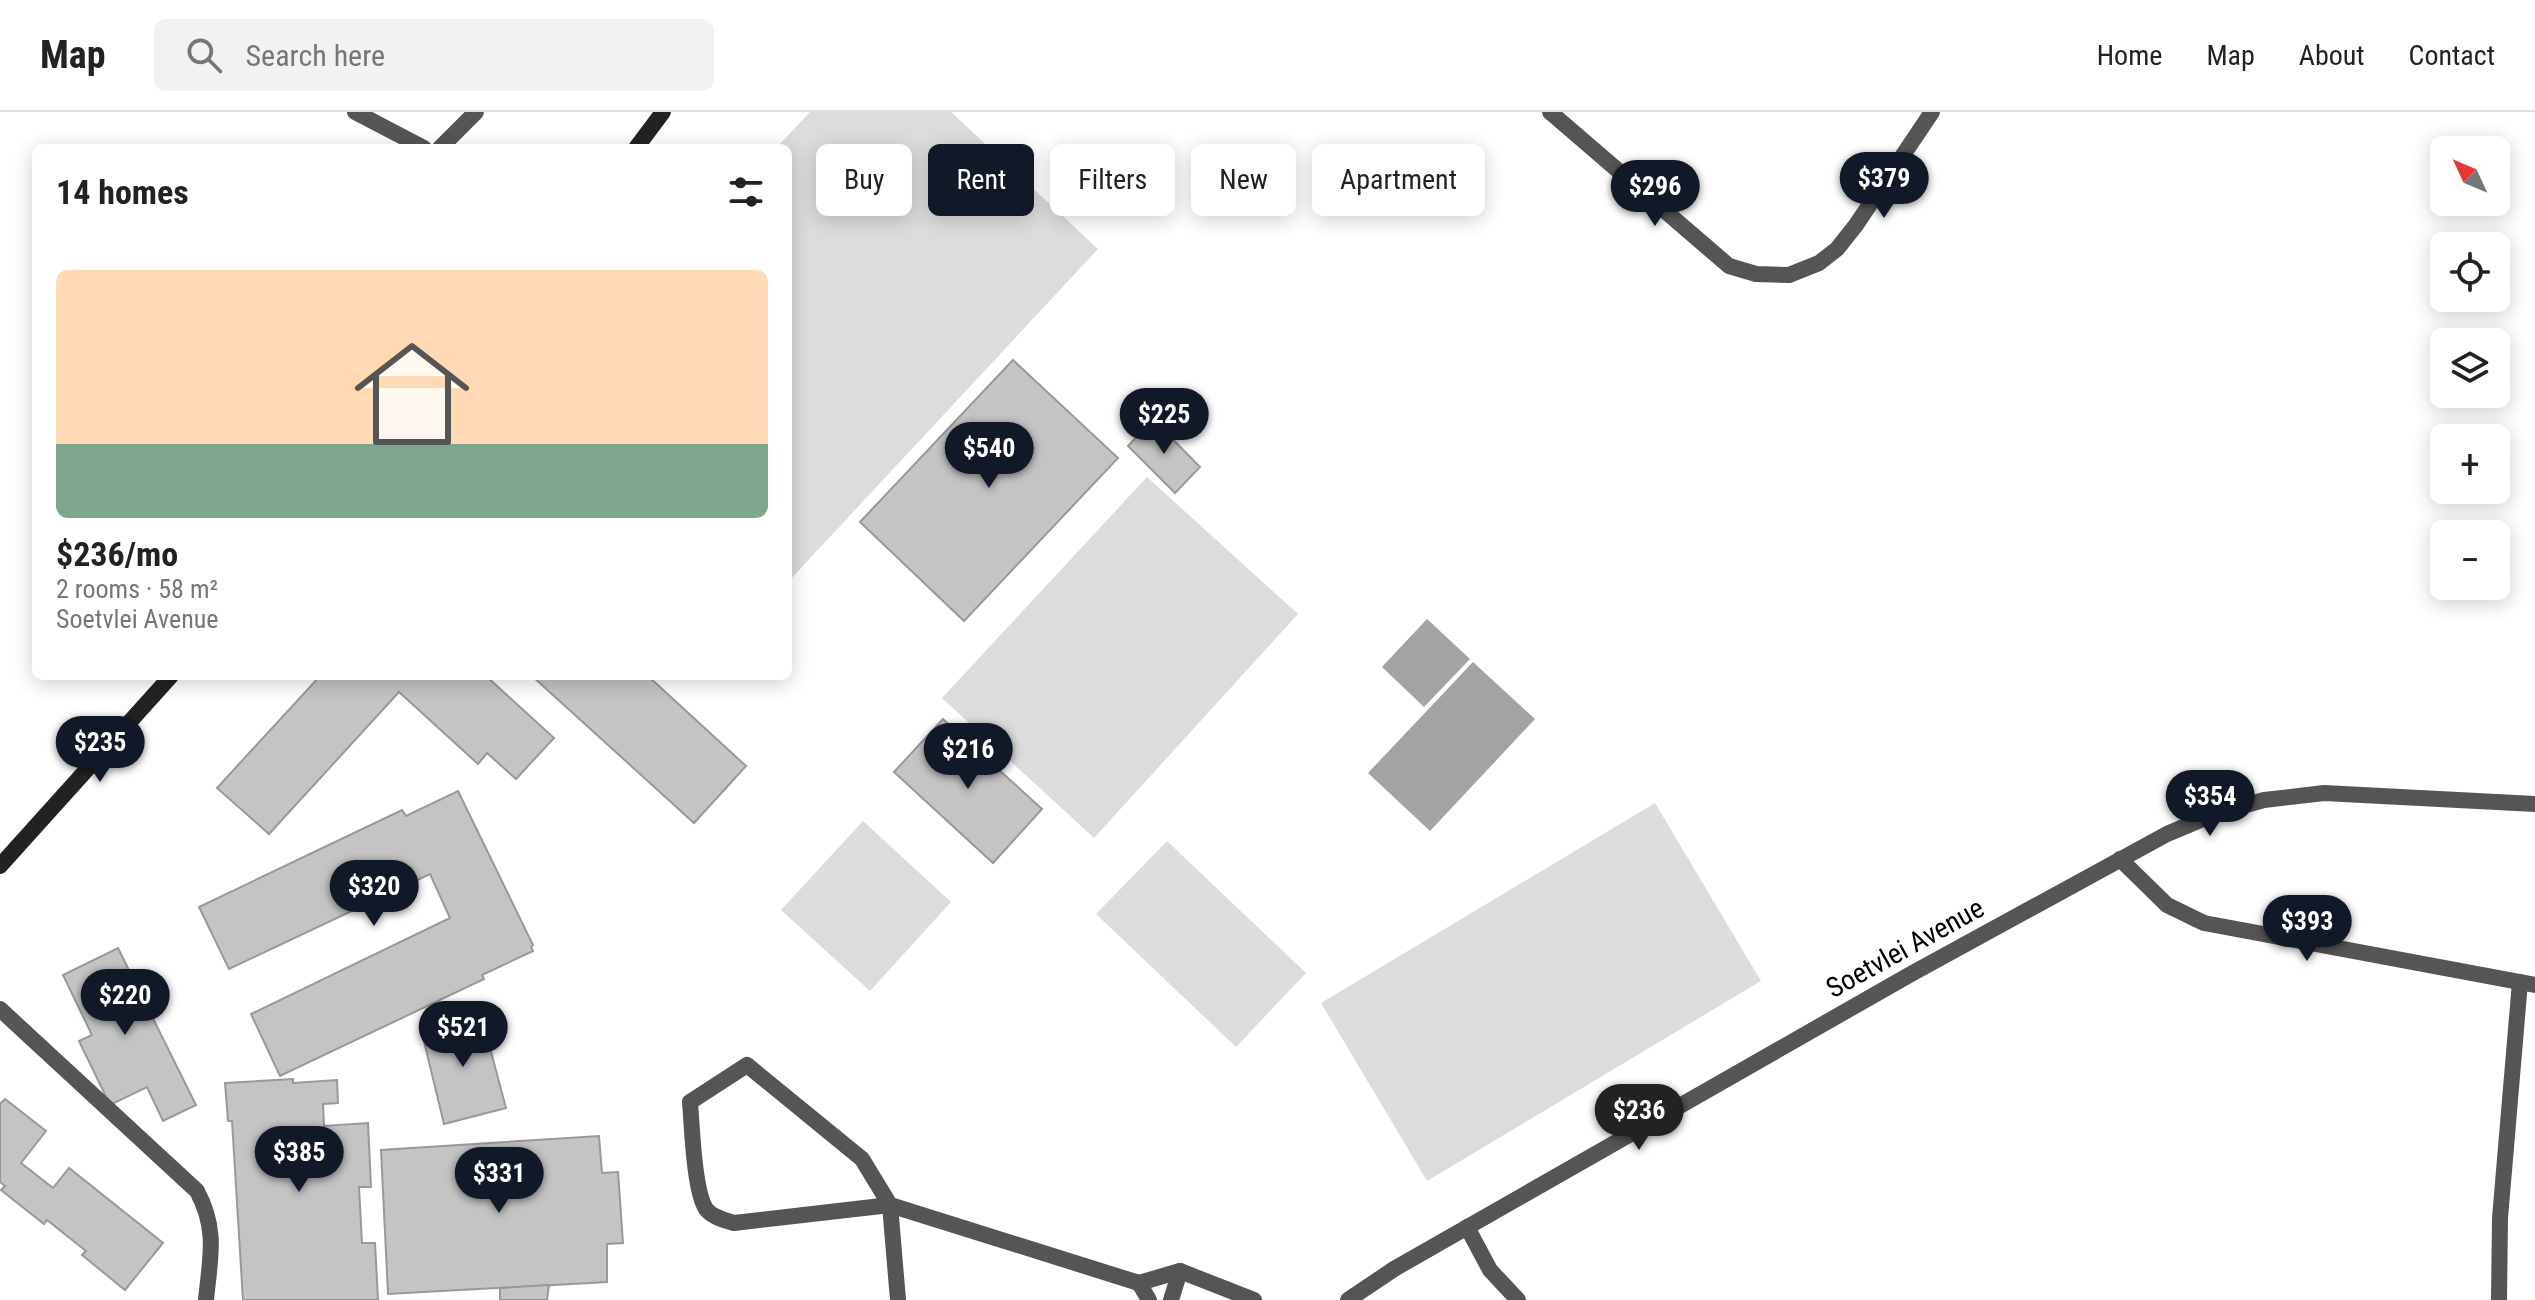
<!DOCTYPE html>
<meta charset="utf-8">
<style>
body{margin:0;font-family:"Roboto Condensed",sans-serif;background:#f2f2f2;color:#222;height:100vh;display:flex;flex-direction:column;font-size:30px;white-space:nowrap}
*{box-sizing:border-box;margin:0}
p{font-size:26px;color:#767676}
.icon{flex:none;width:44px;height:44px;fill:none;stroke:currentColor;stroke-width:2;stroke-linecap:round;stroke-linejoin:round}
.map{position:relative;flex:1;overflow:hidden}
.details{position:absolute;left:32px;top:32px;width:760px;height:536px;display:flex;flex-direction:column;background:#fff;border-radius:12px;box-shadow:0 4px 20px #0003}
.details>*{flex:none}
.top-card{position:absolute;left:816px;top:32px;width:760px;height:72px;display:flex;gap:16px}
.needle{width:52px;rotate:314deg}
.tools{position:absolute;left:2430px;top:24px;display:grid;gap:16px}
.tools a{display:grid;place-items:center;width:80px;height:80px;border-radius:12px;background:#fff;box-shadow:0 4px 20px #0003;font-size:40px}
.price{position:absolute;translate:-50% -68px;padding:0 18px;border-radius:28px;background:#111827;color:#fff;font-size:26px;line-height:52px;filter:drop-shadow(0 2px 4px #0008)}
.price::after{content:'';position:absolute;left:50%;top:48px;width:24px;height:18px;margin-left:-12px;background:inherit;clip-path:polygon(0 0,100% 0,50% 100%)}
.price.on{background:#222;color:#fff}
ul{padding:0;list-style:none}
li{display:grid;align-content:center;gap:16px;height:424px;padding:0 24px}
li+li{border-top:2px solid #e0e0e0}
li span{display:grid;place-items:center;height:248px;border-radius:12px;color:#555}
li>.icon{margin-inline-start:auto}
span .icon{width:144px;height:144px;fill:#fffc;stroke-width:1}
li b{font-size:34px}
h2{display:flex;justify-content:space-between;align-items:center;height:96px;padding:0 24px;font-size:34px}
.pill{padding:0 28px;border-radius:12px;background:#fff;box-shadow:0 4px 20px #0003;font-size:28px;line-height:72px}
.pill.on{background:#111827;color:#fff}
header{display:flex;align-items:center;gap:48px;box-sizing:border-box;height:112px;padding:0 40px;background:#fff;border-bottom:2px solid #e0e0e0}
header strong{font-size:38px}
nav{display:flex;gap:44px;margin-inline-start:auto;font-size:28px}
.search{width:560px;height:72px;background:#f2f2f2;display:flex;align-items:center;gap:20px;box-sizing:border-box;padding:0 28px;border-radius:12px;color:#767676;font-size:30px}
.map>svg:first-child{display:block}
.green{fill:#dcdcdc}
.water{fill:#a3a3a3}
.building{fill:#c4c4c4;stroke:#999;stroke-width:2}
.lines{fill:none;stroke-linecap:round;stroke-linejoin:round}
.lane{stroke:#555;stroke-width:16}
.street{stroke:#555;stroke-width:16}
.secondary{stroke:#222;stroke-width:16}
.labels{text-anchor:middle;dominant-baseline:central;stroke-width:6;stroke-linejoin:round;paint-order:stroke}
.street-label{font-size:28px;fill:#000;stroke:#fff}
</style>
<header>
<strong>Map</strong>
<div class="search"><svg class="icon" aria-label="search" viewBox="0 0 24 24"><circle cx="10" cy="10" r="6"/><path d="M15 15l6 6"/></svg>Search here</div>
<nav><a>Home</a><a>Map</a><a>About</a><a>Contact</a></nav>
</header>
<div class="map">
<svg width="2535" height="1188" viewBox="0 0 2535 1188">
<rect width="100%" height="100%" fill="#fff"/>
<g class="green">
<path d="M810,0H951L1098,137L788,470V36H776Z"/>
<path d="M1147,365L1298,502L1094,726L942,586Z"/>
<path d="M1655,691L1761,869L1427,1069L1321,891Z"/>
<path d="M863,709L951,790L870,879L781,798Z"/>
<path d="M1167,729L1306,861L1236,935L1096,802Z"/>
</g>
<g class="water">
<path d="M1427,507L1470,547L1424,595L1382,555Z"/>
<path d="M1473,550L1535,607L1430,719L1368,661Z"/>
</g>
<g class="building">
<path d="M1013,248L1118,346L964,509L860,410Z"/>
<path d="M1153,307L1200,355L1175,381L1128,334Z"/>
<path d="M320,564H486L554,626L516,667L487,641L478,652L399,580L269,722L217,676Z"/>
<path d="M532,564H648L746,654L694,711Z"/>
<path d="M943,607L1042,697L993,751L894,660Z"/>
<path d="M458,679L533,833L531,835L533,839L482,863L484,867L280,964L251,902L450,806L430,762L229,857L199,795L402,698L406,704Z"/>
<path d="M118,836L196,993L163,1009L147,975L110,993L79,929L92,923L63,863Z"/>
<path d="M481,902L506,996L444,1012L421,917Z"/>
<path d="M293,967V971L337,968L338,991L323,992L324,1014L368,1011L371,1075H359L362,1131H375L378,1188H243L232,1009H228L225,971Z"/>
<path d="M5,987L46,1019L21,1051L53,1076L69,1056L163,1131L125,1178L82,1143L86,1139L47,1108L44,1112L1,1078L5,1074L0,1070V992Z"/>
<path d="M599,1024L602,1061L618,1060L623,1131L607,1132V1170L388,1182L381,1038Z"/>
<path d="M549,1173L547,1188H500V1176Z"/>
</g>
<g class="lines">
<g class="lane">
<path d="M355,0L424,36"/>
<path d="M440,36L476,0"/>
<path d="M0,897L197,1079C218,1118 210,1146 206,1188"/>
<path d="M1467,1115L1490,1158L1518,1188"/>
<path d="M898,1188L890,1093L862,1047L747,953L690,990C692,1014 694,1079 706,1097C712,1105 724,1108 734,1111L890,1093L1139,1171"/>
<path d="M1149,1188L1139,1171L1180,1159L1254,1188"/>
<path d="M1171,1188L1180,1159"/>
<path d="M2499,1188L2500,1106L2520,870"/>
</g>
<g class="street">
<path d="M1550,0L1729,154L1756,162L1789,163L1819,151L1837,137L1856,113L1932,0"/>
<path d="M2120,747L2167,793L2204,811L2535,873"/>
<path d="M1348,1188L1394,1157L1599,1040L1911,862L2167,722L2217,701L2264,688L2324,681L2535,692"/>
</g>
<g class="secondary">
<path d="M636,36L663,0"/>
<path d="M0,754L171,564"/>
</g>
</g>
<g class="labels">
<g class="street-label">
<text transform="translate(1905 836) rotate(-29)">Soetvlei Avenue</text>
</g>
</g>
</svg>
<div class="tools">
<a><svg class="needle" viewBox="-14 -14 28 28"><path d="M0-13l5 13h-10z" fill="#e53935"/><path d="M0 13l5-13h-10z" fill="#767676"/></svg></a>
<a><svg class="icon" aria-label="locate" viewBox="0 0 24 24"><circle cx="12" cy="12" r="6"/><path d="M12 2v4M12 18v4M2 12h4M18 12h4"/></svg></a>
<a><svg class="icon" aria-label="layers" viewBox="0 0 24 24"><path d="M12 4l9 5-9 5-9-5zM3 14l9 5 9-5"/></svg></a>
<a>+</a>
<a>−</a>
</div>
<b class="price" style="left:1884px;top:108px">$379</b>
<b class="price" style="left:1655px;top:116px">$296</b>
<b class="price" style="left:1164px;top:344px">$225</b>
<b class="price" style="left:989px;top:378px">$540</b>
<b class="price" style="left:100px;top:672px">$235</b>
<b class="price" style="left:968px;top:679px">$216</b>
<b class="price" style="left:2210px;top:726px">$354</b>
<b class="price" style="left:374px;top:816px">$320</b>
<b class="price" style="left:2307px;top:851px">$393</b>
<b class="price" style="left:125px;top:925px">$220</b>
<b class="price" style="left:463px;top:957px">$521</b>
<b class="price on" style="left:1639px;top:1040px">$236</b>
<b class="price" style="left:299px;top:1082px">$385</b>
<b class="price" style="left:499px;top:1103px">$331</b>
<div class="top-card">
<a class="pill">Buy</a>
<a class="pill on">Rent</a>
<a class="pill">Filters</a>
<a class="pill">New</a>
<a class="pill">Apartment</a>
</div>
<section class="details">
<h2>14 homes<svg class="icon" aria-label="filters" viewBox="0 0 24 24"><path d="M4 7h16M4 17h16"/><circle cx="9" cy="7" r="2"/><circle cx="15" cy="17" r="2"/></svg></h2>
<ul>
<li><span style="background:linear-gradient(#ffd9b3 70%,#7fa58c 0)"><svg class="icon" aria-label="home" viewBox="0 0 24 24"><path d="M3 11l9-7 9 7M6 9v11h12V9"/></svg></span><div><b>$236/mo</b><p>2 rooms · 58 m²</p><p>Soetvlei Avenue</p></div></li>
</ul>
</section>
</div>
